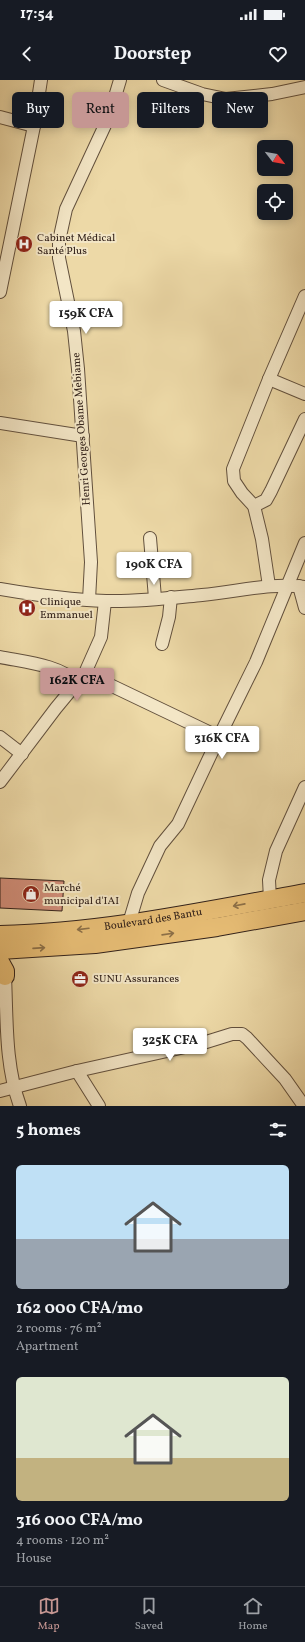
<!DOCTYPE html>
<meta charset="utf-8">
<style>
body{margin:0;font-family:Vollkorn,serif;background:#242831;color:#f1f3f6;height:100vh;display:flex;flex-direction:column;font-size:15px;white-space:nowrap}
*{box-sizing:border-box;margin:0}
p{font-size:13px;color:#9ea1a6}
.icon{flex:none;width:22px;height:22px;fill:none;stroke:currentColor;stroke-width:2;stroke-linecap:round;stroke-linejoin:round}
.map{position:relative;height:1026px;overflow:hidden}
.panel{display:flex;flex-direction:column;background:#171b24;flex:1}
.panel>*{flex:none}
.guide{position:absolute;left:12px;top:12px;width:281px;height:36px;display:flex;gap:8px}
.needle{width:26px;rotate:121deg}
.controls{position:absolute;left:257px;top:60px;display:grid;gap:8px}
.controls a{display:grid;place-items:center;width:36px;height:36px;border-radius:6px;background:#171b24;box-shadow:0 2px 10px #0003;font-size:20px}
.price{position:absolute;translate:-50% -34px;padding:0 9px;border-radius:4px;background:#fff;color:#222;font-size:13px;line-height:26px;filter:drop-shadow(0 1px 2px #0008)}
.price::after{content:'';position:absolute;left:50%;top:24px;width:12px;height:9px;margin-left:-6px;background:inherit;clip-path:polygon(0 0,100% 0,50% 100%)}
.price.active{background:#c59692;color:#111}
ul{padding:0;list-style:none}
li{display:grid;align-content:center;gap:8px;height:212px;padding:0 16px}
li span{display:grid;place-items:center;height:124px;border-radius:6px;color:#555}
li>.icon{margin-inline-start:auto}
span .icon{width:72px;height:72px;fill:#fffc;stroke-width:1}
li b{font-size:17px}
h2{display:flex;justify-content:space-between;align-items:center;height:48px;padding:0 16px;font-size:17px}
.pill{padding:0 14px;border-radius:6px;background:#171b24;box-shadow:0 2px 10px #0003;font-size:14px;line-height:36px}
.pill.active{background:#c59692;color:#111}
.status{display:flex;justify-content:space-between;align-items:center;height:28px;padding:0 20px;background:#171b24;direction:ltr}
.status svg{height:11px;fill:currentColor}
header{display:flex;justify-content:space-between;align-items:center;height:52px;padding:0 16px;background:#171b24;font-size:18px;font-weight:700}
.dock{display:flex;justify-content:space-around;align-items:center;height:56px;border-top:1px solid #363941;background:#171b24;font-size:11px;color:#9ea1a6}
.dock a{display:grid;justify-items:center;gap:2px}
.dock .active{color:#c59692}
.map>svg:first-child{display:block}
.building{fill:#d08d78;stroke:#33221a}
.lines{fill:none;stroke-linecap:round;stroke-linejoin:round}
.minor-casing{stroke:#62503d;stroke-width:14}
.highway-casing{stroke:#33221a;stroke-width:20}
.minor{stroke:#f3e6c6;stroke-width:12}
.highway{stroke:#e6bc74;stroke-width:18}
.oneway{stroke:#8c6f47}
.labels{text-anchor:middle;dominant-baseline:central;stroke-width:4;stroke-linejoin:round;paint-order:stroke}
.poi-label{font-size:11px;fill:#33221a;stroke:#f3e6c6;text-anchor:start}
.street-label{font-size:11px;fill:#33221a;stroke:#f3e6c6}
</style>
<div class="status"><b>17:54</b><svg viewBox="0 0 49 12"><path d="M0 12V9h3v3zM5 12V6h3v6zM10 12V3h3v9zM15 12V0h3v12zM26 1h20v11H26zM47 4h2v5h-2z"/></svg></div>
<header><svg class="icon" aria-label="back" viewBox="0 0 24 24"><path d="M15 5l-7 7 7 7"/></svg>Doorstep<svg class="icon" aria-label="heart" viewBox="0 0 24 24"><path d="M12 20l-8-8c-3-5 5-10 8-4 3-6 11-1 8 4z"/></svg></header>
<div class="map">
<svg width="305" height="1026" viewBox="0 0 305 1026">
<rect width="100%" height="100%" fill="#edd9a7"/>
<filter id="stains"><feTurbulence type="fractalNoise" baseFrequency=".005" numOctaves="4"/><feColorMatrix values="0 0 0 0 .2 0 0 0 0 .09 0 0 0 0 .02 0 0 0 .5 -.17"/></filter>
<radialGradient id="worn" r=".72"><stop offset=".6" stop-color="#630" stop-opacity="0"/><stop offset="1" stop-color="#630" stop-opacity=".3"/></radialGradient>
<path class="building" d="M0,798L64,801L62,831L0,828Z"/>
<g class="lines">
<g class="minor-casing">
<g id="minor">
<path d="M163,0L202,14L226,19L272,14L305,7"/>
<path d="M0,37L34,46"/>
<path d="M0,212L34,46L41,0"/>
<path d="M269,299L305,314"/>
<path d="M0,343L83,356"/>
<path d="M254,426L266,420L271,411L305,339"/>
<path d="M150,458L155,518"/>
<path d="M269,506L262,459L254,426L242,413L234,401L233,389L269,299L305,216"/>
<path d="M299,506L305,528"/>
<path d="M0,509C35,515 70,520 106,521C138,522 171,518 202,515C237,512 271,502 305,507"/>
<path d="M89,520L91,482L78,289L74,251L59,178V161L66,129L106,43L114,20L120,0"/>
<path d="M162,564L169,537L171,517"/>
<path d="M0,577C24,582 61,585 77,603"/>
<path d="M85,593L219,657"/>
<path d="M0,657L22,674"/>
<path d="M0,702L56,628L85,593L101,557L105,521"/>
<path d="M270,819L269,800L276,771L305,707"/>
<path d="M129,843L138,813L160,766L178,744L219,657L256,582L305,463"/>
<path d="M5,896C7,940 5,985 20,1026"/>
<path d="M77,991L99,1026"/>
<path d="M0,1011L77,991L203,963L232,954H242L247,958L285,999L304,1026"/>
</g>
</g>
<g class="highway-casing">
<g id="highway">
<path id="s1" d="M0,855C103,853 204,831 305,813"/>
<path d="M0,870L95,864L217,847L305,831"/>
<path d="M0,882L5,891V896"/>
</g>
</g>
<use href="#minor" class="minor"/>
<use href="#highway" class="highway"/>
</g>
<defs><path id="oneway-shaft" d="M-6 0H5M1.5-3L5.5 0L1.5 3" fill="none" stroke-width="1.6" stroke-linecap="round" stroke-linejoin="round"/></defs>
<g class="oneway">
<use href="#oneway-shaft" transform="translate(239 825) rotate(169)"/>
<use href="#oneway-shaft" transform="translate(83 849) rotate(173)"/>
<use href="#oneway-shaft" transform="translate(168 854) rotate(-8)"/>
<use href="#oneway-shaft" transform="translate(39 868) rotate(-4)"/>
</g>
<defs>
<g id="hospital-disc" transform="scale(0.9)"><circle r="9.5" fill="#8f2418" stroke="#f3e6c6"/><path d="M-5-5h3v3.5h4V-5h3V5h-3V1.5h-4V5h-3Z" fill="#fff"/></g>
<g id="shop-disc" transform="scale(0.9)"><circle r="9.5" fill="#8f2418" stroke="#f3e6c6"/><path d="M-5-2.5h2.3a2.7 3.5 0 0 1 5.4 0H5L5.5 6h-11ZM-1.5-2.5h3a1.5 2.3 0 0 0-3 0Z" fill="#fff"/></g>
<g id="office-disc" transform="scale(0.9)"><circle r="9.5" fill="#8f2418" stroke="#f3e6c6"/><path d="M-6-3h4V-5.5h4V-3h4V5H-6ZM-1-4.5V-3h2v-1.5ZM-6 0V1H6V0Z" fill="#fff"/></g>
</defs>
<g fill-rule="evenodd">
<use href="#hospital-disc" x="24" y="164"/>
<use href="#hospital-disc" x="27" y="528"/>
<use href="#shop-disc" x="31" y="814"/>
<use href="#office-disc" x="80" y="899"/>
</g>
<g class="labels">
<g class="poi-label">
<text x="37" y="158">Cabinet Médical<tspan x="37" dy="13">Santé Plus</tspan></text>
<text x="40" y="522">Clinique<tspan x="40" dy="13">Emmanuel</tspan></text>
<text x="44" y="808">Marché<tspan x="44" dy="13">municipal d'IAI</tspan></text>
<text x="93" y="899">SUNU Assurances</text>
</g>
<g class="street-label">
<text transform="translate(82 349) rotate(-94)">Henri Georges Obame Mebiame</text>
<text stroke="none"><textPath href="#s1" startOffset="154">Boulevard des Bantu</textPath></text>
</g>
</g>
<rect width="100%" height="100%" filter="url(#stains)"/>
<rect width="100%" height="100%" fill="url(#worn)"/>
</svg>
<div class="controls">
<a><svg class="needle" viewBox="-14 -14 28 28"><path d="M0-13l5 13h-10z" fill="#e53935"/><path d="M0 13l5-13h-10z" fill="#9ea1a6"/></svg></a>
<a><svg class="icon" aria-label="locate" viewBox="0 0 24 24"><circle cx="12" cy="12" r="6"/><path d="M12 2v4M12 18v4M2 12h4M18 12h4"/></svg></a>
</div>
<b class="price" style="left:86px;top:255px">159K CFA</b>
<b class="price" style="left:154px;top:506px">190K CFA</b>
<b class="price active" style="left:77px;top:622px">162K CFA</b>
<b class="price" style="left:222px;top:680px">316K CFA</b>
<b class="price" style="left:170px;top:982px">325K CFA</b>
<div class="guide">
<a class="pill">Buy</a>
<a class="pill active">Rent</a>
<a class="pill">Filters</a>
<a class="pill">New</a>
</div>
</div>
<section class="panel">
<h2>5 homes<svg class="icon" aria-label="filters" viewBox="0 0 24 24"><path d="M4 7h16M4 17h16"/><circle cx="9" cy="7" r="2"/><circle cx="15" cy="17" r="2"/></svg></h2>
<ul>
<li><span style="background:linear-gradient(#bfe0f5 60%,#9aa5b1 0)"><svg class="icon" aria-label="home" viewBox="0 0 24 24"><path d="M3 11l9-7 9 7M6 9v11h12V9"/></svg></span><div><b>162 000 CFA/mo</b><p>2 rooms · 76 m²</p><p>Apartment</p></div></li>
<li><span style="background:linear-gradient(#dfe7d0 65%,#c2b280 0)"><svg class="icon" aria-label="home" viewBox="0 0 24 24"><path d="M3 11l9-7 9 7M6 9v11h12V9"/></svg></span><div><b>316 000 CFA/mo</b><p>4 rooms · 120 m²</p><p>House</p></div></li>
</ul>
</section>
<nav class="dock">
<a class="active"><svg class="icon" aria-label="map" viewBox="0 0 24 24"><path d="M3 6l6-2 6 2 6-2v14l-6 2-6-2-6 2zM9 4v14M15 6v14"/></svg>Map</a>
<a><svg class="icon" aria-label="saved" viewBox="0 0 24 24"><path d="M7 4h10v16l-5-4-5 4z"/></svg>Saved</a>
<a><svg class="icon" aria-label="home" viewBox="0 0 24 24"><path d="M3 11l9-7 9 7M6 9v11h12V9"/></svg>Home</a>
</nav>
